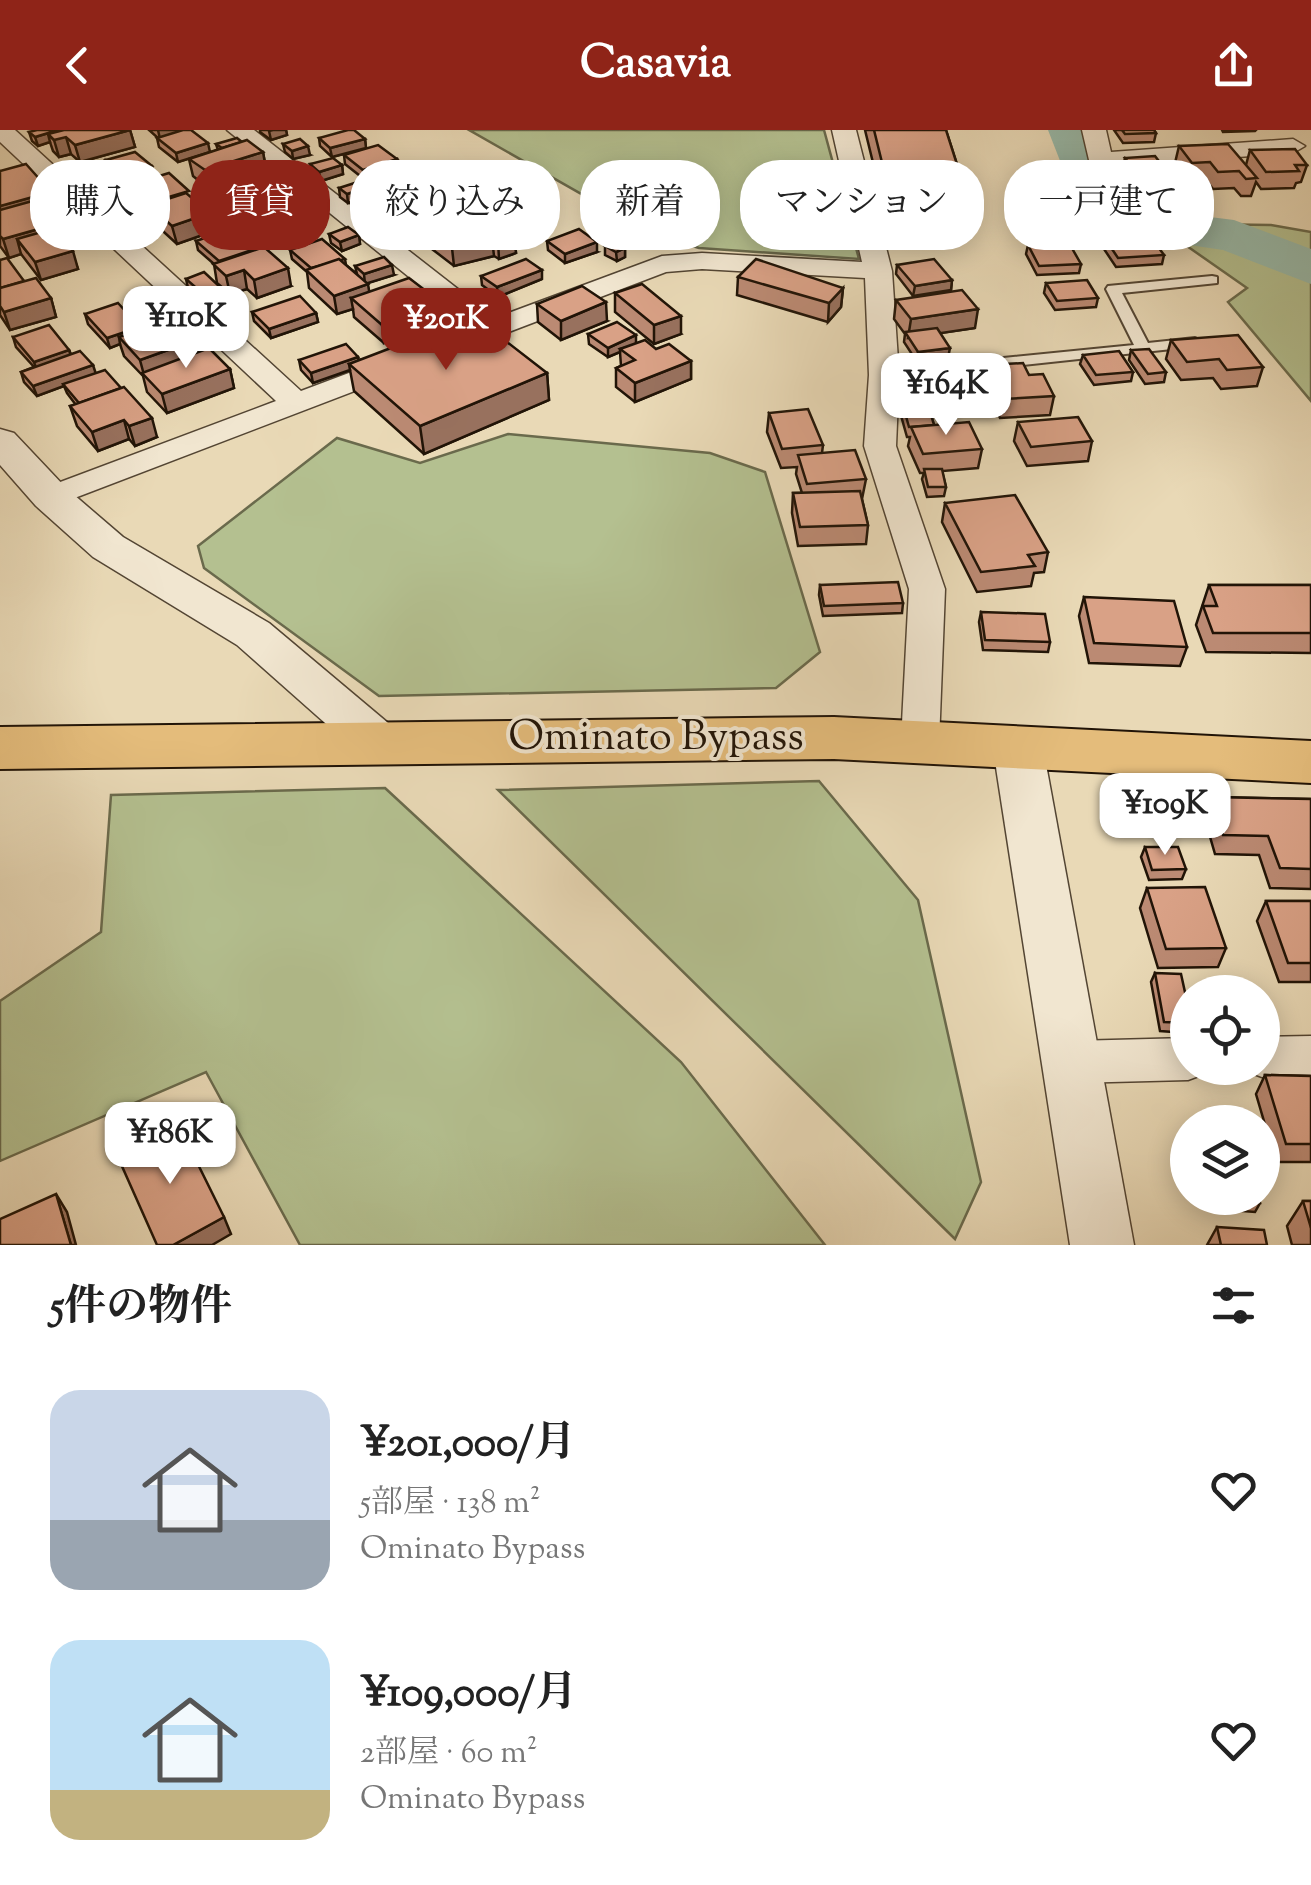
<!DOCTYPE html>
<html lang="ja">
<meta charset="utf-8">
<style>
body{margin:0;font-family:"Sorts Mill Goudy","Noto Serif JP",serif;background:#f2f2f2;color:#222;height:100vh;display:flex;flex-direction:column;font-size:38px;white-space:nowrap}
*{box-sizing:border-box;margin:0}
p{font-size:32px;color:#767676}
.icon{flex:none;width:55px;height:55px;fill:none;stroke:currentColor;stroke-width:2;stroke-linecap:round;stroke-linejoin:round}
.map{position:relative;height:1115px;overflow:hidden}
.sheet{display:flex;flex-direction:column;background:#fff;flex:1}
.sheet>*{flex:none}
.guide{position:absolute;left:30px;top:30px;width:1252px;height:90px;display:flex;gap:20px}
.controls{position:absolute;left:1170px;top:845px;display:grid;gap:20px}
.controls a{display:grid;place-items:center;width:110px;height:110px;border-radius:50%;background:#fff;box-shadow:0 5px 25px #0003;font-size:50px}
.price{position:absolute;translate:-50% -85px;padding:0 22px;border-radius:20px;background:#fff;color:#222;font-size:32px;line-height:65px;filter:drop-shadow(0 2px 5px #0008)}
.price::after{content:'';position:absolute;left:50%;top:60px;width:30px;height:22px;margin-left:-15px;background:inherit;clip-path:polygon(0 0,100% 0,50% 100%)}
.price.active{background:#8f2418;color:#fff}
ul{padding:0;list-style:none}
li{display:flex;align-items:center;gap:30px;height:250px;padding:0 50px}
li span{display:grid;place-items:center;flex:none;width:280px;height:200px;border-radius:30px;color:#555}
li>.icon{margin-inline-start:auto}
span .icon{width:120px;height:120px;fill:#fffc;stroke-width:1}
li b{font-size:42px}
h2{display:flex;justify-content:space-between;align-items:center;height:120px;padding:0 50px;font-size:42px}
.pill{padding:0 35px;border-radius:40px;background:#fff;box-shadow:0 5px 25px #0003;font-size:35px;line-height:90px}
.pill.active{background:#8f2418;color:#fff}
header{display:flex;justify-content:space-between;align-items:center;height:130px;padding:0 50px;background:#8f2418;color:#fff;font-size:45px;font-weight:800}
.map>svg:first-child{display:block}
.green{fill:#b4c090;stroke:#6a6a4c;stroke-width:2.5}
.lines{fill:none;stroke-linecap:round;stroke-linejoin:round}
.river{fill:#98baaa;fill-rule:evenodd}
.service-casing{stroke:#534533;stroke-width:4}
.minor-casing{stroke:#534533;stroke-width:3}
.tertiary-casing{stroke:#534533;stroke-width:3}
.trunk-casing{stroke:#211407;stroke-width:4}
.service{fill:#f1e6d0;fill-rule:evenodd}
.minor{fill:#f1e6d0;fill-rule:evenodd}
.tertiary{fill:#f1e6d0;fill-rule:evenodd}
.trunk{fill:#e4bc7b;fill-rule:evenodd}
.wall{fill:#bb8a73;stroke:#211407;stroke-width:2.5}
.shaded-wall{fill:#98715e;stroke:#211407;stroke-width:2.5}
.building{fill:#d9a186;stroke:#211407;stroke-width:2.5}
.labels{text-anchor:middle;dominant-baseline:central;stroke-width:8;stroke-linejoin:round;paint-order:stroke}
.street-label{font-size:42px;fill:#211407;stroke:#f1e6d0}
</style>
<header><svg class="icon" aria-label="back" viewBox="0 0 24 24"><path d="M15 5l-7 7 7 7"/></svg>Casavia<svg class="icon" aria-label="share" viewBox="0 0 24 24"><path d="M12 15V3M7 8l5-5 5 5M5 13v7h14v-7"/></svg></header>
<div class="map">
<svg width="1311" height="1115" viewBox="0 0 1311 1115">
<rect width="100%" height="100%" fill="#e9d9b6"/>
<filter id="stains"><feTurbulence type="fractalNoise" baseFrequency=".002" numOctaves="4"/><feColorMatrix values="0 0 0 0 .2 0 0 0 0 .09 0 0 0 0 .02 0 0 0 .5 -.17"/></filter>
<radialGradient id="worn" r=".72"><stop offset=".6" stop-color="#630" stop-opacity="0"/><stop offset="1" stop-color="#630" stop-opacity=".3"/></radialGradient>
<g class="green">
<path d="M469,0H824L859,129L699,118L650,103Z"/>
<path d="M1199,94L1271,95L1311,102V271L1228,172L1247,158L1184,114Z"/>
<path d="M508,304L710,323L765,342L820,522L776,558L379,566L204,438L198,416L337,308L420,333Z"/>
<path d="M819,651L918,770L981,1052L955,1109L498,660Z"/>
<path d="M385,658L681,932L825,1115H300L206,942L0,1031V871L101,802L111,665Z"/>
</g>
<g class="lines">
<path class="river" d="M1048,0H1096L1118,58L1154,80L1234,90L1311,119V154L1223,120L1122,105L1078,77Z"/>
<g class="service-casing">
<path id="service" d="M1212,146L1217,147V153L1122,163L1148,213L1195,208L1203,213L1200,216L884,250L876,245L884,240L1134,215L1106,159L1108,156Z"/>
</g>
<g class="minor-casing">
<g id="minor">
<path d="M0,0H15L301,261L471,197L227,0H254L495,188L662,126L702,123L862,132L832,0H856L892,141L899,245L896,316L945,459L939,612L934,622L920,626L906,622L901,612L909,459L864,316L869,245L865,148L702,139L666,142L51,377L39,374L35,367L39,360L276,271L0,12Z"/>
<path d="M1082,0H1106L1111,22L1293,9L1305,16L1293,23L1101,37L1089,30Z"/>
<path d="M1311,906V946L1262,947L1246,941L1244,938H1262V907Z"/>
<path d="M1188,908V938H1207L1204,944L1188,950L1073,953L1056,947L1050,932L1056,917L1073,911Z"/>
</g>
</g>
<g class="tertiary-casing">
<g id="tertiary">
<path d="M0,299L14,303L66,358L123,407L269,493L394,598L402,611L394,624L377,629L360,624L237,515L93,427L36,376L0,335Z"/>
<path d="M1018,600L1035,605L1043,618L1134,1115H1070L993,618L1001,605Z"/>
</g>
</g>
<g class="trunk-casing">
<path id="trunk" d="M834,587L1311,611V653L834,629L0,639V597Z"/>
</g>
<use href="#service" class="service"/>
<use href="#minor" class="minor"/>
<use href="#tertiary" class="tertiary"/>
<use href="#trunk" class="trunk"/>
</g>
<g class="wall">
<path d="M130,0L135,17L80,32L71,24L59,27L53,21L50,12L38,16L32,11L29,2Z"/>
<path d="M149,0H191L210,22L178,32L159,17L157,8H158Z"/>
<path d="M260,0H286L287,5L271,10L260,2Z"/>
<path d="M865,0H946L963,53L959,79H933L931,90H887Z"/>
<path d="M1114,0H1154L1156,3L1154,12L1123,13Z"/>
<path d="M1222,0H1256L1255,1L1223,2Z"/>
<path d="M319,8L365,9L366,18L332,27L320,16Z"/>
<path d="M242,12L263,22L266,39L242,47L257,54L261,74L273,70L259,57L257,48L297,62L321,79L324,97L272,114L251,96L249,86L229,92L208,71L204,55L193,46L189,29L218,20L216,14Z"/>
<path d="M283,14L310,25L293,29L285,22Z"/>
<path d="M1179,16L1246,35L1250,20L1307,35L1301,52L1296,53L1294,58L1261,59L1256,52L1251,66H1241L1234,58L1213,59L1206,50L1188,51L1175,33Z"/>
<path d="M344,25L397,29L398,38L364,49L345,34Z"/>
<path d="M1125,28L1171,47L1169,56L1139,58L1123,37Z"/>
<path d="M106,30L154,45L132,52L108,39Z"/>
<path d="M310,34L342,35L343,44L321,51L312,43Z"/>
<path d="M0,41L56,78L86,105L67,110L78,139L41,150L21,124L9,128L0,116Z"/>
<path d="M375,49L433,60L477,80L478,95L514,105L516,123L499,129L494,126L454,136L432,119L431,106L405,88L403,72L396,73L376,58Z"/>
<path d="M133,54L190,67L214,101L177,114L153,92L149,77L135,63Z"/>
<path d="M339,58L370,66L348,73L340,67Z"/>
<path d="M99,62L131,66L134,75L112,81L102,71Z"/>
<path d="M329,104L359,105L360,114L342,121L331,113Z"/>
<path d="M1106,110L1164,125L1162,134L1116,137L1104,119Z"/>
<path d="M196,111L291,156L257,168L247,159L230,164L217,153L214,134L198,120Z"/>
<path d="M547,111L597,122L565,133L548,120Z"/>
<path d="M1028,115L1081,134L1079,143L1037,145L1026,124Z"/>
<path d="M605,116L625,118V127L617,131L605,125Z"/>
<path d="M290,120L345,129L346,135L357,144L355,136L394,145L367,153L369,162L427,172L432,176L434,195L384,213L354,187L353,179L337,184L309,158L307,142L292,129Z"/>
<path d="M0,130L24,151L51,168L56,187L10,200L0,185Z"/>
<path d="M897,135L952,150L951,160L913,166L896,144Z"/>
<path d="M481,146L542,149L498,167L482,155Z"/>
<path d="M738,147L843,158L841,177L828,192L737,165Z"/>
<path d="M186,149L220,157L223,166L204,173L188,158Z"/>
<path d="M1046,153L1098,168L1096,177L1055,180L1044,163Z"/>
<path d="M615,163L681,204L654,214L615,182Z"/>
<path d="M896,170L975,198L940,203L948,228L917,232L904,212L905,204L894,189Z"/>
<path d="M537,174L607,191L561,210L538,192Z"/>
<path d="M252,182L316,183L318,192L271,208L254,191Z"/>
<path d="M85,184L140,197L141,200L156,194L154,186L176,187L178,196L200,211L184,218L182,216L185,227L230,239L234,258L167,283L147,262L143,246L124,226L120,214L110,218L88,194Z"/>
<path d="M588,204L636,213L691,231V249L635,272L616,257V238L621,236L620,222L608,227L589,214Z"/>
<path d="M13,207L69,220L71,224L95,243L157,307L135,316L129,309L98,321L77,296L70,276L76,275L67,263L64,256L37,266L24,252L21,242L34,237L16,217Z"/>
<path d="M1171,210L1263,237L1257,256L1221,259L1213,248L1181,250L1166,229Z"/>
<path d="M453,211L547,243L549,270L424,324L354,261L350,240L313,253L301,240L299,230H359Z"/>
<path d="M1131,220L1166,242L1164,252L1145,254L1129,230Z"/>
<path d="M1083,225L1133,242L1131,251L1094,255L1080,234Z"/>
<path d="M987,235L1029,245L1054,266L1050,285L1000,288L984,254Z"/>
<path d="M903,244L943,265L941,275H928L934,295L982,319L978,338L942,341L946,357L944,366L927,367L922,349L924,343H920L908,316L910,307H907L900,282L902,272H908L902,254Z"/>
<path d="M769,283L823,315L822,323L866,349L862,369L868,395L866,414L798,416L792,383L793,363H802L796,344L797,337L781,338L767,302Z"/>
<path d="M1018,292L1092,311L1088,331L1027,336L1014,311Z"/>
<path d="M945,373L1048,422L1044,442L1034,443L1031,456L977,462L942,392Z"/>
<path d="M820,455L903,473L902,483L823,486L819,465Z"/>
<path d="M1209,455H1311V523L1206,522L1196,495Z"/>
<path d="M1084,467L1187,517L1180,536L1089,533L1079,486Z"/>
<path d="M981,482L1050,512L1048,522L983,520L979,492Z"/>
<path d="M1211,667L1311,669V759L1270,758L1259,725L1215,724L1204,686Z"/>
<path d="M1145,717L1186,739L1182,749L1149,750L1141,727Z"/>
<path d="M1147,758L1226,818L1218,837L1158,838L1140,778Z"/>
<path d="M1266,771H1311V852H1279L1257,791Z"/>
<path d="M1155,843L1188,876L1187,903L1160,901L1151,852Z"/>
<path d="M1265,945L1311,946V1032H1276L1256,964Z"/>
<path d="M1201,1068H1259L1260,1073L1255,1082L1203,1078Z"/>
<path d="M1303,1071H1311V1115H1292L1287,1096Z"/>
<path d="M1217,1097L1267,1115H1207Z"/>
</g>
<g class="shaded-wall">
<path d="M59,0L66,7L71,24L59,27L54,10L48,4L50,12L38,16L35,7Z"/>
<path d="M130,0L135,17L80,32L75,15Z"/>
<path d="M158,0H190L160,9Z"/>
<path d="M273,0H286L287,5L271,10L269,1Z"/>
<path d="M365,9L366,18L332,27L330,18Z"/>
<path d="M208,13L210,22L178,32L176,23Z"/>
<path d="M308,16L310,25L293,29L292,21Z"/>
<path d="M263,22L266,39L208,58L205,40Z"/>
<path d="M397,29L398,38L364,49L363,40Z"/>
<path d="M342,35L343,44L321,51L319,42Z"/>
<path d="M152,36L154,45L132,52L129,43Z"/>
<path d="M257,54L262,82L247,78L249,86L229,92L226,74L250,56Z"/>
<path d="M296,55L298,64L274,71L272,62Z"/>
<path d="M369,57L370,66L348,73L347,64Z"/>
<path d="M433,60L403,71V72L396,73L395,64Z"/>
<path d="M51,62L56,79L0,96V76Z"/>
<path d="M131,66L134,75L112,81L109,72Z"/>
<path d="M321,79L324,97L272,114L269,96Z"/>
<path d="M477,80L478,98L439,108L437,95Z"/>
<path d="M210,83L214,101L177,114L172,96Z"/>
<path d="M81,87L86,105L27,122L17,109L21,124L9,128L3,109Z"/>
<path d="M359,105L360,114L342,121L340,112Z"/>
<path d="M514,105L516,123L499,129L498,111Z"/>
<path d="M492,108L494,126L454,136L452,118Z"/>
<path d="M597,112V122L565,133V124Z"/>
<path d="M625,118V127L617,131L616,122Z"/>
<path d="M73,121L78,139L41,150L35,132Z"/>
<path d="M392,135L394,145L365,154L364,144Z"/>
<path d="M288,138L291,156L257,168L254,150Z"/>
<path d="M244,140L247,159L230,164L226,146Z"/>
<path d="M542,140V149L498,167L497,157Z"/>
<path d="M952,150L951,160L913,166L915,156Z"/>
<path d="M368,154L371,173L351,168L353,179L337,184L334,166Z"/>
<path d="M220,157L223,166L204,173L202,163Z"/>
<path d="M843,158L841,177L828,192L829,173Z"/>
<path d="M426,161L428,178L432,176L434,195L384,213L382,195L416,164Z"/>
<path d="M157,166L160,176L137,183L135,173Z"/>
<path d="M51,168L56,187L10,200L4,182Z"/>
<path d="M606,172L607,191L561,210V191Z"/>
<path d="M978,179L975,198L908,208L911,189Z"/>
<path d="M316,183L318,192L271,208L269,199Z"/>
<path d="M681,186V204L654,214V195Z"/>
<path d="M176,187L179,197L162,202L159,193Z"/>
<path d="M140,197L143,206L119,207L120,214L110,218L107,208Z"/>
<path d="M198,202L200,211L184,218L182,208Z"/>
<path d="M636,205V215L620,219V222L608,227V218Z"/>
<path d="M182,215L187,234L144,245L140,230Z"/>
<path d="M950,218L948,228L917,232L918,222Z"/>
<path d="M69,220L72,229L37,241L34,232Z"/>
<path d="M358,227L360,236L349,234L350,240L313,253L311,243Z"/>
<path d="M691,231V249L635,272V253Z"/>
<path d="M93,235L96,244L37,266L33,256Z"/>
<path d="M230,239L234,258L167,283L162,264Z"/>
<path d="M547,243L549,270L424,324L420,296Z"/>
<path d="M152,288L157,307L135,316L129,296Z"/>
<path d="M124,290L129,309L98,321L92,302Z"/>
<path d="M56,1064L67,1082L76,1115H71Z"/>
<path d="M224,1087L231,1104L212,1115H173Z"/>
</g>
<g class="building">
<path d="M37,0H58L35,7L29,2Z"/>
<path d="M64,0H130L75,15L66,7L54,10L48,4Z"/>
<path d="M183,0H191L208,13L176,23L157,8Z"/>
<path d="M348,0H354L365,9L330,18L319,8Z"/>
<path d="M874,0H946L963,53H932L935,64L890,65Z"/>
<path d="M1122,0H1154L1156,3L1125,4Z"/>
<path d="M237,8L242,12L222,18L216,14Z"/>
<path d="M300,9L308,16L292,21L283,14Z"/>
<path d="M247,10L263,22L205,40L189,29Z"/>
<path d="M1228,14L1257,48L1246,49L1239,41L1218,42L1210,32L1192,33L1179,16Z"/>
<path d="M378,15L397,29L363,40L344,25Z"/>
<path d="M1295,19L1307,35H1295L1299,41L1266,42L1250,20Z"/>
<path d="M135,22L152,36L129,43L106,30Z"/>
<path d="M1155,26L1171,47L1141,49L1125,28Z"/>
<path d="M333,28L342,35L319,42L310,34Z"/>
<path d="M26,34L51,62L0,76V41Z"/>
<path d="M405,39L433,60L395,64L375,49Z"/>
<path d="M281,41L296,55L272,62L257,48Z"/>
<path d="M169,43L189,61L152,72L133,54Z"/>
<path d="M236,44L257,54L250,56L259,64L226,74L204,54Z"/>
<path d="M361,51L369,57L347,64L339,58Z"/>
<path d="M121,56L131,66L109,72L99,62Z"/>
<path d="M442,57L477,80L437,95L403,71Z"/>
<path d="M300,62L321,79L269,96L247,78Z"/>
<path d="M186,63L210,83L172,96L149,75Z"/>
<path d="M36,70L45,81L69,74L81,87L3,109L0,106V80Z"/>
<path d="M469,88L479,95L494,90L514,105L498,111L492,108L452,118L430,101Z"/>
<path d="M348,97L359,105L340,112L329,104Z"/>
<path d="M52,99L62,101L73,121L35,132L17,109Z"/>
<path d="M231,99L255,119L219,131L196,111Z"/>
<path d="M579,99L597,112L565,124L547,111Z"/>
<path d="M1151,107L1164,125L1118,128L1106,110Z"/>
<path d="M322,109L345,129L311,138L290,120Z"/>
<path d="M613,112L625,118L616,122L605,116Z"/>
<path d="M1069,113L1081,134L1039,136L1028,115Z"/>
<path d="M264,117L288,138L254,150L244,140L226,146L213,134Z"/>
<path d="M384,127L392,135L364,144L355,136Z"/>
<path d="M7,128L24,151L0,158V130Z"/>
<path d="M339,129L368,154L334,166L306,140Z"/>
<path d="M526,129L542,140L497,157L481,146Z"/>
<path d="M756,129L843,158L829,173L738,147Z"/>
<path d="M934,129L952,150L915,156L897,135Z"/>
<path d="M204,142L220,157L202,163L186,149Z"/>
<path d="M36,148L51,168L4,182L0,176V158Z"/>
<path d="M409,148L426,161L416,164L432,176L382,195L351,168Z"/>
<path d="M1087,150L1098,168L1057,171L1046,153Z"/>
<path d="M642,154L681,186L654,195L615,163Z"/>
<path d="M582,156L606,172L561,191L537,174Z"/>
<path d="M151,160L157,166L135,173L129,167Z"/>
<path d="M962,160L978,179L911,189L896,170Z"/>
<path d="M300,166L316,183L269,199L252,182Z"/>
<path d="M118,173L140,197L107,208L85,184Z"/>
<path d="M170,181L176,187L159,193L154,186Z"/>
<path d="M187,192L198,202L182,208L170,199Z"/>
<path d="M617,192L636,205L608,218L588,204Z"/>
<path d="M161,193L182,215L140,230L119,207Z"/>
<path d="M49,195L69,220L34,232L13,207Z"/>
<path d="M489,198L547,243L420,296L349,234L438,200L453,211Z"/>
<path d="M937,198L950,218L918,222L905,202Z"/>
<path d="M1238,205L1263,237L1227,240L1219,229L1187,232L1171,210Z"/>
<path d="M645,210L656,219L669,214L691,231L635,253L616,238L635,230L620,219Z"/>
<path d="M346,214L358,227L311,243L299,230Z"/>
<path d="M209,218L230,239L162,264L142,243Z"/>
<path d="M1149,219L1166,242L1148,244L1131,220Z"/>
<path d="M80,221L93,235L33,256L21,242Z"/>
<path d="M1119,221L1133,242L1096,245L1083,225Z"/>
<path d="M1023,233L1029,245L1043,244L1054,266L1004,269L987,235Z"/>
<path d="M105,240L121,258L79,273L63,254Z"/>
<path d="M934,243L943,265L912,267L903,244Z"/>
<path d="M124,257L152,288L129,296L124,290L92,302L70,276Z"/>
<path d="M927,271L934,295L909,297L902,272Z"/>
<path d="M808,279L823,315L782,319L769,283Z"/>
<path d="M1078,287L1092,311L1031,317L1018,292Z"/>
<path d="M969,292L982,319L923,324L911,297Z"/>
<path d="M855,320L866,349L807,354L798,325Z"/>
<path d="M924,339H942L946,357H928Z"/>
<path d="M860,361L868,395L800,397L793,363Z"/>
<path d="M1015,365L1048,422L1028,425L1035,436L981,442L945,373Z"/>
<path d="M898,452L903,473L824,476L820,455Z"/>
<path d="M1209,455H1311V503H1213L1203,476H1217Z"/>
<path d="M1084,467L1174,471L1187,517L1094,513Z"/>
<path d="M981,482L1045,484L1050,512L985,510Z"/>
<path d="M1211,667L1311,669V739L1280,738L1268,706L1223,705Z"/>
<path d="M1145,717H1178L1186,739L1152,740Z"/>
<path d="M1205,757L1226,818L1166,819L1147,758Z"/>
<path d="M1266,771H1311V833H1288Z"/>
<path d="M1155,843L1181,844L1188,876V893L1164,892Z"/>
<path d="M1265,945L1311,946V1014H1286Z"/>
<path d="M178,994L224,1087L173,1115H157L117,1025Z"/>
<path d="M56,1064L71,1115H0V1089Z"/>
<path d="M1208,1068H1259L1260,1073L1208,1069Z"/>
<path d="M1303,1071H1311V1098Z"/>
<path d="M1217,1097L1264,1100L1267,1115H1221Z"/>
</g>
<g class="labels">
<g class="street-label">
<text x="656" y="609">Ominato Bypass</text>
</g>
</g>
<rect width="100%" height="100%" filter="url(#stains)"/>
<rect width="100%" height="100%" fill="url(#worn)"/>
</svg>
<div class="controls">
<a><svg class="icon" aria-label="locate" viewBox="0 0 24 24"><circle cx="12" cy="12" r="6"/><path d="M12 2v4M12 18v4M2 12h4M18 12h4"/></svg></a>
<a><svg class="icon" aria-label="layers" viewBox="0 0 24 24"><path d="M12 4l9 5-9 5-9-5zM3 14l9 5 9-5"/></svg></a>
</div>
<b class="price" style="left:186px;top:241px">¥110K</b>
<b class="price active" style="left:446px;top:243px">¥201K</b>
<b class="price" style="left:946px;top:308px">¥164K</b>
<b class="price" style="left:1165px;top:728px">¥109K</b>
<b class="price" style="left:170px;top:1057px">¥186K</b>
<div class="guide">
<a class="pill">購入</a>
<a class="pill active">賃貸</a>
<a class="pill">絞り込み</a>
<a class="pill">新着</a>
<a class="pill">マンション</a>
<a class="pill">一戸建て</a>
</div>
</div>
<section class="sheet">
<h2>5件の物件<svg class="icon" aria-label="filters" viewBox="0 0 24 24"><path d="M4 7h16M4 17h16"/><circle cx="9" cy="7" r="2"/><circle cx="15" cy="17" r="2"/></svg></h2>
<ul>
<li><span style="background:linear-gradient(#c9d6e8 65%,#9aa5b1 0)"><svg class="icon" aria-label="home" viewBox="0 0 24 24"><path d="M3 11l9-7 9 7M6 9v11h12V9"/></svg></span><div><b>¥201,000/月</b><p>5部屋 · 138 m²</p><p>Ominato Bypass</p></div><svg class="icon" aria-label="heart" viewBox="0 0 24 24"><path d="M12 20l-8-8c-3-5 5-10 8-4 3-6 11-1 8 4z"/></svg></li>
<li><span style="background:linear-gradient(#bfe0f5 75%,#c2b280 0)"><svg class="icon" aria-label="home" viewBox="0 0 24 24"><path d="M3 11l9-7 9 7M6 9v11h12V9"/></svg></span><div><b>¥109,000/月</b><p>2部屋 · 60 m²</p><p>Ominato Bypass</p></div><svg class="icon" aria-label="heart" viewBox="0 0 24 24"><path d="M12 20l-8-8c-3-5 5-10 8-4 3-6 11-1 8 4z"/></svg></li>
</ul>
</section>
